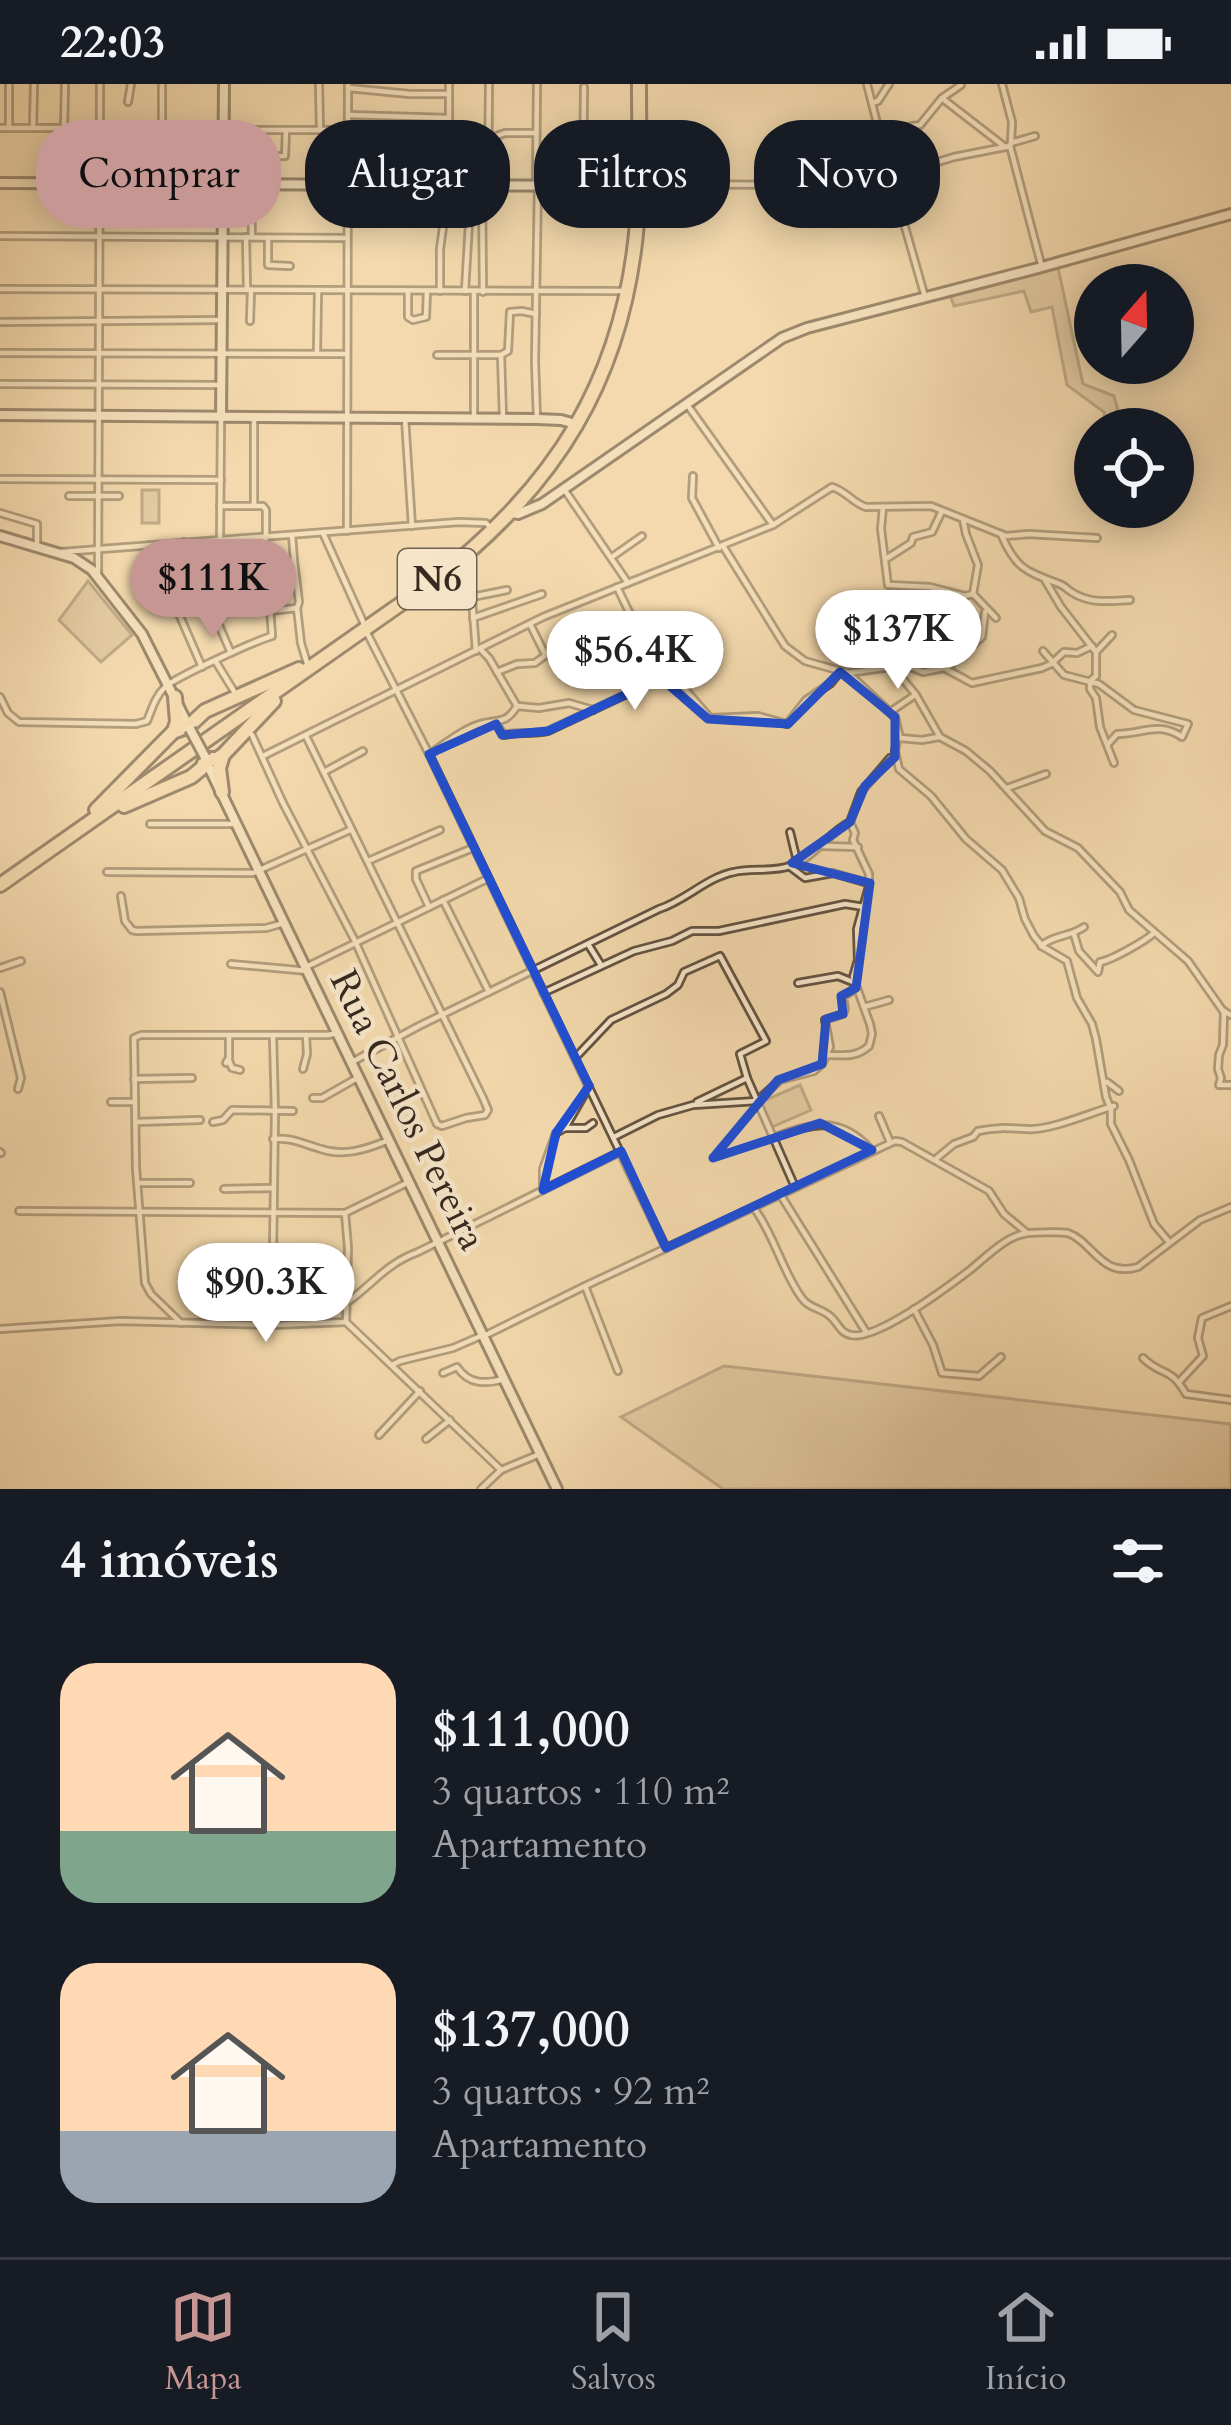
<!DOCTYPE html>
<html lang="pt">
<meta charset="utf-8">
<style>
body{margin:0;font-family:Cardo,serif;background:#20242c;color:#f1f3f6;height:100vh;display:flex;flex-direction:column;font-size:45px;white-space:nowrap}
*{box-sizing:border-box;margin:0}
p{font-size:39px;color:#9ea1a6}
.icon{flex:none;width:66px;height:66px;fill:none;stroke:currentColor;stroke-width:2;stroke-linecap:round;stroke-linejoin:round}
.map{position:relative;height:1405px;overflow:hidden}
.drawer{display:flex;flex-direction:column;background:#171b24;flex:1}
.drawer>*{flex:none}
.hud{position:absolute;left:36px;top:36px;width:1161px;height:108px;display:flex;gap:24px}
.needle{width:78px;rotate:20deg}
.tools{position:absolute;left:1074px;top:180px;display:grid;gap:24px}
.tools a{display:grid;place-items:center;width:120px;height:120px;border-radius:50%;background:#171b24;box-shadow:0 6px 30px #0003;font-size:60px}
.price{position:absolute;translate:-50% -102px;padding:0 27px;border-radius:42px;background:#fff;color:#222;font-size:39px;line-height:78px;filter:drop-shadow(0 3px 6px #0008)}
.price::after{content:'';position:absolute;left:50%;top:72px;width:36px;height:27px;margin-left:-18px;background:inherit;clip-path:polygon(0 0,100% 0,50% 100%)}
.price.active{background:#c59692;color:#111}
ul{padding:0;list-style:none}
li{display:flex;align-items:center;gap:36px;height:300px;padding:0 60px}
li span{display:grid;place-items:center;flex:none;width:336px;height:240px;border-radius:36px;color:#555}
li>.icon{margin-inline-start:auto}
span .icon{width:144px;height:144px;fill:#fffc;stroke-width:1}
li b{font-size:51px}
h2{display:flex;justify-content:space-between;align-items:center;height:144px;padding:0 60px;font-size:51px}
.chip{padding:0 42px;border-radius:48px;background:#171b24;box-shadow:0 6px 30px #0003;font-size:42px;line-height:108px}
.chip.active{background:#c59692;color:#111}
.status{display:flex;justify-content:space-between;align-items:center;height:84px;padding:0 60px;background:#171b24;direction:ltr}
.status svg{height:33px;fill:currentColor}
.dock{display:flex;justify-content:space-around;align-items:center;height:168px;border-top:3px solid #363941;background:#171b24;font-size:33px;color:#9ea1a6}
.dock a{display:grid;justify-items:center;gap:6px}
.dock .active{color:#c59692}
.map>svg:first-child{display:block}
.green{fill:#d3bb95;stroke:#84725a;stroke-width:3}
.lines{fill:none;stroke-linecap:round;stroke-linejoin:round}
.street-casing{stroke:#645442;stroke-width:10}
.secondary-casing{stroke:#35281f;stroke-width:14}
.highway-casing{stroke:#35281f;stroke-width:18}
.street{stroke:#f7e6ca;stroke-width:4.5}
.secondary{stroke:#f7e6ca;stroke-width:8}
.highway{stroke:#f3d9ad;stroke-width:12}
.secondary-bridge-casing{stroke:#35281f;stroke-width:14;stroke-linecap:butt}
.secondary-bridge{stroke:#f7e6ca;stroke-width:8}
.marked{fill:none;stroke:#1d4ed8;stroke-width:9;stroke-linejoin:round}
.labels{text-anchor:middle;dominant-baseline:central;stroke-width:9;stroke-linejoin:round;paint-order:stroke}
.shield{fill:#f7e6ca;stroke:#6f6152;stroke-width:3}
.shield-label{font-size:36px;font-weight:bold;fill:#35281f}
.street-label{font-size:39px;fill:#35281f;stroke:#f7e6ca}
</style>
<div class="status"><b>22:03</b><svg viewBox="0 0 49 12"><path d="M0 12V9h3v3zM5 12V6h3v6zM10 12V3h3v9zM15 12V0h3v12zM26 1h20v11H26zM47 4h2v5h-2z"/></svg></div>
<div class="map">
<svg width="1231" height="1405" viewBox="0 0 1231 1405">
<rect width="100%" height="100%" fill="#f3d9ad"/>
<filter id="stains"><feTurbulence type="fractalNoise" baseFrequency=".00167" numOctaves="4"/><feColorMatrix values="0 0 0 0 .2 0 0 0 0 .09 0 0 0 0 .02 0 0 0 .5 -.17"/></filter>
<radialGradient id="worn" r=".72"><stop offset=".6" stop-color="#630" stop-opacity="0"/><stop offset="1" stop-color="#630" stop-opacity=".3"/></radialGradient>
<g class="green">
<path d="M1057,179L1083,300L1114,312L1123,345H1106L1104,328L1067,301L1052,223L1031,228L1024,207L954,222L949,208Z"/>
<rect x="142" y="406" width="17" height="33"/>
<path d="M88,497L132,551L101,578L59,536Z"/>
<path d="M800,1001L811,1026L772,1043L761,1018Z"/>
<path d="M724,1282L1231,1340V1405H723L621,1333Z"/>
</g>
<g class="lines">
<g class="street-casing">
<g id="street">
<path d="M162,0V46"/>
<path d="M319,0L320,46"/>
<path d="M867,0L891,94L925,213"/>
<path d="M1002,0L1012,38L1011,59"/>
<path d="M348,4L410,10H449"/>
<path d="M943,15L1005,63"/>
<path d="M128,18L131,0"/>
<path d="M872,19L878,17L889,0"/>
<path d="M348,31L448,34"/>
<path d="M9,42V0"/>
<path d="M0,44H64L65,0"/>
<path d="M33,44L34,0"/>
<path d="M99,46H346"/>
<path d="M249,46L252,153"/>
<path d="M880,47L920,41L942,14L961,1"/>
<path d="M1035,52L1011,59L1010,62L1041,180"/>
<path d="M488,55L505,49H535"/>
<path d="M347,63L449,65"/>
<path d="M251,73L285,72L286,46"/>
<path d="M145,98L144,72L224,69"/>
<path d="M482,100L483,208"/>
<path d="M488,100L489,0"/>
<path d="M645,100L806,101L875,97L954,73L1010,62"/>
<path d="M536,101L537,0"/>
<path d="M583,101L584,3"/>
<path d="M404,133L405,99"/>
<path d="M0,152L347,154"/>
<path d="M246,153L247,206"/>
<path d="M268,154V181L290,182"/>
<path d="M0,205L622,207"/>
<path d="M408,207V233L413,236L426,233L427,207"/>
<path d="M440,207V165L449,100V0"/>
<path d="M465,207L471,105"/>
<path d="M250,237L251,206"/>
<path d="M0,238L222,236"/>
<path d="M317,267L318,207"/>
<path d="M0,269L347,270"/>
<path d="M437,271H501"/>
<path d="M0,300L222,301"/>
<path d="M686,319L773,441"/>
<path d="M254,333V422"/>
<path d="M405,334L412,442"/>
<path d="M474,334V208"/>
<path d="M503,334L501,271L508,267L510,228L522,227L536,230"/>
<path d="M537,335L535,277L538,101"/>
<path d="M693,392L692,414L719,464"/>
<path d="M0,395L221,396"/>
<path d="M564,405L628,499"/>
<path d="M69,412H119"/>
<path d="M220,422H263L266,426V451"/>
<path d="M883,423L881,445L888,501L930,503L965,512L973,510"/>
<path d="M0,429L37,440V460"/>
<path d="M963,435L966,450L978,481L973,510L996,534"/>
<path d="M347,447L348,0"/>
<path d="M323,449L364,540"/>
<path d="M1001,450C1015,483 1024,487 1057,499C1068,503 1063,503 1073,509C1091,520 1109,517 1130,516"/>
<path d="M220,456L221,336"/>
<path d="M183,458L231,569"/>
<path d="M149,461L202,583"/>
<path d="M723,462L785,562L805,577L848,589L905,581L923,588L944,584L972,599L1042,584L1051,580L1064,568L1077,569L1092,562"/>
<path d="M61,468L459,438L486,439L490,443"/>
<path d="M612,473L642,452"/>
<path d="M465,474L470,489L476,567"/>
<path d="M886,475L911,459L913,453L932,448L942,427"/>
<path d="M294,477L299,518L297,524"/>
<path d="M233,483L294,477L292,451"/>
<path d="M98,492L100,0"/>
<path d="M1045,496L1061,523L1096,568V592L1090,597"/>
<path d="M617,503L661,594L684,604L710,634L758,632L787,640L806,616L831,599L839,589"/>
<path d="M472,513L507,506"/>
<path d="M270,527L297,524L301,559L307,579"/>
<path d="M473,534L542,510"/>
<path d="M530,540L545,570"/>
<path d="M366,547L429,670L666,1164"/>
<path d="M482,567L489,574L517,622"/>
<path d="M1043,567L1064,591L1099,600L1134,626L1188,640L1182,653C1158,637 1143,650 1117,650L1108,660"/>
<path d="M1096,568L1112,551"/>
<path d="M216,578L235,609"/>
<path d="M893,583L916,611L940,653L966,667L990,687L1045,747L1078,764L1120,808L1129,826L1188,877L1223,927L1231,931"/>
<path d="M893,583C904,569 921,567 934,554C946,542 949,527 964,513"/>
<path d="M947,584L982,553L985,528"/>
<path d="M497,588L517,580L535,579L554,565L570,559"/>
<path d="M848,589L895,633L900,654L922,656L939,653"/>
<path d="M1090,599V605L1096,614L1100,643L1114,679"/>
<path d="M0,613L8,629L19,638L136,640L147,637C152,625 155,613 165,603C176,593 255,557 272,552L265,453"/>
<path d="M890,628L915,611"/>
<path d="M496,640L504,651C519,647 532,651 548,647L661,594"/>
<path d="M252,651L283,719L355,857L437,1040L442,1042L466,1034L485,1031L488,1026L483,1014L306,652"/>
<path d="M898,652L895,667L899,685L931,712L966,755L1002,786L1019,814L1025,835L1034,852L1043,863L1067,877L1077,914L1092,940L1096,955L1106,1013L1111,1025V1040L1129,1076L1154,1140L1169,1158"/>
<path d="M431,669C446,659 466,643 484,639C500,635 506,640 517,622L539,624L569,619L593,626"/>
<path d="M263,672L543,533L773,441L832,403C846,407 853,419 866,423L931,422L1006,452L1029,450L1097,454"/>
<path d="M324,688L363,667"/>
<path d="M1007,704L1046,690"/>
<path d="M150,740H236"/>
<path d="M790,748L797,777"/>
<path d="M822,762L858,763"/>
<path d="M368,777L440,746"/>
<path d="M789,782L805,794L833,789L868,799"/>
<path d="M107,788L253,789L350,746"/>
<path d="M121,812L125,837L132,846L137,847L266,844L284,839"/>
<path d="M443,816L489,908"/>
<path d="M429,823L416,795V787L473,764"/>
<path d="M1074,850L1079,867L1098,888L1100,878C1112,876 1145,857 1154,849"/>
<path d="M588,860L601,881"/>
<path d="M1041,862C1053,851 1070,853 1084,843"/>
<path d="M231,880L308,887"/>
<path d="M306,883L487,795"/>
<path d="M0,884L21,877"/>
<path d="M798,899L838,892L853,898"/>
<path d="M0,908L21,994L18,1005"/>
<path d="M543,909L634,867L672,857L692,847H719L845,820L864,823"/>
<path d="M864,923L889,916"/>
<path d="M1224,927L1223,961L1219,971L1218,985L1221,994L1219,1001H1231"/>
<path d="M828,971C843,971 856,974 869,962L872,950L870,940L853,893L858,876L857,845L869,802V790L853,756L855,749L850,738"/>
<path d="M575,974L611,936L666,910L678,901L684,888L720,872L766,957L740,970L747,994"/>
<path d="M229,977L232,984L240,986"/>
<path d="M352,978L419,942L659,825C685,817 707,793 734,788C751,784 773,788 790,782C815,773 827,750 850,738L861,708L890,674L895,673"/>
<path d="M226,979L229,974V951"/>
<path d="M303,985L307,970L306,951"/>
<path d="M134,995L192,994"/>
<path d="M1107,998L1119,1007"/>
<path d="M589,1002L565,1044H586L593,1039"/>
<path d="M313,1014H322L359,993"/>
<path d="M111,1018H135"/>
<path d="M697,1018L747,994L795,1103"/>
<path d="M879,1032L890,1058"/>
<path d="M136,1038L200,1036"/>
<path d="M213,1038L223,1036L232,1026L293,1027"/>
<path d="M614,1053L658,1031L693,1021L757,1017L780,996L814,987L822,980L830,963L825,936L843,930L845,925L843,913L856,904"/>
<path d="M773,1054C811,1039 841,1031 871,1066"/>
<path d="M273,1055C292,1053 303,1060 321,1065C344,1073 367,1065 389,1056"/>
<path d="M0,1068L1,1069"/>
<path d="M937,1074L954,1060L973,1053L978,1047C997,1043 1008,1044 1027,1045C1050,1047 1092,1028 1114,1022"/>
<path d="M137,1099H190"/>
<path d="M224,1105L272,1104"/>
<path d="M543,1106V1085L556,1049L565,1044"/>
<path d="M780,1110L866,1248"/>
<path d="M754,1124C774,1151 782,1186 801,1213C809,1225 822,1224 831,1233C838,1239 840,1249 851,1251C876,1257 949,1202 970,1186C985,1174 1004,1154 1023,1150C1029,1148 1063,1148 1068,1149C1093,1158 1101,1194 1138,1183L1200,1136L1231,1123"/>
<path d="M19,1127L345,1129L409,1098"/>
<path d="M345,1129L348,1164L346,1238L501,1386"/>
<path d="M585,1202L618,1287"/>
<path d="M349,1217C375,1198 386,1180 418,1168L620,1068"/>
<path d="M914,1225L933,1261L942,1289L979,1292L1001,1273"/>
<path d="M181,1239L151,1210L145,1199L136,1084L134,954L141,951H328L337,949"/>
<path d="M272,1240L275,1028L273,952"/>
<path d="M0,1245L120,1237L272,1241L346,1238"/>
<path d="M486,1251L585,1202L895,1057L902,1058L989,1107L1004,1130L1027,1149"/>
<path d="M1143,1274C1163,1293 1170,1282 1186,1310L1231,1316"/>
<path d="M392,1281L400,1277L453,1264L483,1251"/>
<path d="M443,1289L457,1283C469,1301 486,1300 504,1295"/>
<path d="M1180,1297L1203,1272L1198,1254L1202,1234L1231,1222"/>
<path d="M379,1351L420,1307"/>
<path d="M426,1355L450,1336"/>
<path d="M481,1405L501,1386L540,1370"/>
</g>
</g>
<g class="secondary-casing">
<g id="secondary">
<path d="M0,99L633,102"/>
<path d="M0,331L537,335L561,336L572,339"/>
<path d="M221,333L224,0"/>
<path d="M513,429L518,430L542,420L782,254L807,244L1042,183L1231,130"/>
<path d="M0,452L74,474L92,486L142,550L190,645"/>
<path d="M205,675L557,1405"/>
</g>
</g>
<g class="highway-casing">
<g id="highway">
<path d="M174,647L177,638L175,613"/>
<path d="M222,708L219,684L223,671L274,617"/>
<path d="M124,722L191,693L202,684L206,675H217L223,671"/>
<path d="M96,726L173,648L189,642L205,627L299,585"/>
<path d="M0,801L432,498C555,404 624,295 637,139C641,93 639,46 639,0"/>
</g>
</g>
<use href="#street" class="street"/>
<use href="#secondary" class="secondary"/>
<use href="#highway" class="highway"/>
<g class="secondary-bridge-casing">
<path id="secondary-bridge" d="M190,645L205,673"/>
</g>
<use href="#secondary-bridge" class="secondary-bridge"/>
</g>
<path d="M0 0H1231V1405H0ZM840,588L895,633V673L865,702L850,738L792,779L870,799L856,904L841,912L843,930L826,935L822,980L778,996L713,1074L820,1039L872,1066L666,1164L621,1067L543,1106L556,1049L589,1002L429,670L496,640L502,651L548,647L661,594L708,635L788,640Z" fill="#f3d9ad" fill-opacity=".55" fill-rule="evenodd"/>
<path class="marked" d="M840,588L895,633V673L865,702L850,738L792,779L870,799L856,904L841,912L843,930L826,935L822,980L778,996L713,1074L820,1039L872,1066L666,1164L621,1067L543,1106L556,1049L589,1002L429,670L496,640L502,651L548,647L661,594L708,635L788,640Z"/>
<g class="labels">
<rect class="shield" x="398" y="465" width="78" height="60" rx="9"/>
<g class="shield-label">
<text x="437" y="495">N6</text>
</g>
<g class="street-label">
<text transform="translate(408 1026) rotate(64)">Rua Carlos Pereira</text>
</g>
</g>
<rect width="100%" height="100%" filter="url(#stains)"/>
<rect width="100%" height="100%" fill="url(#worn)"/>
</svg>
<div class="tools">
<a><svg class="needle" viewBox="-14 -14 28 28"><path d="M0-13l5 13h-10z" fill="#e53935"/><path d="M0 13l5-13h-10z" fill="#9ea1a6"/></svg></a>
<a><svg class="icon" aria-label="locate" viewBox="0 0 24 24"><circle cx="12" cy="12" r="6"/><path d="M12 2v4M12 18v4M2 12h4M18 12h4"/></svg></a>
</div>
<b class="price active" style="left:213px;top:557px">$111K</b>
<b class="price" style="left:898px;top:608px">$137K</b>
<b class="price" style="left:635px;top:629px">$56.4K</b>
<b class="price" style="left:266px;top:1261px">$90.3K</b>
<div class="hud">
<a class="chip active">Comprar</a>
<a class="chip">Alugar</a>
<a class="chip">Filtros</a>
<a class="chip">Novo</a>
</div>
</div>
<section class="drawer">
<h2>4 imóveis<svg class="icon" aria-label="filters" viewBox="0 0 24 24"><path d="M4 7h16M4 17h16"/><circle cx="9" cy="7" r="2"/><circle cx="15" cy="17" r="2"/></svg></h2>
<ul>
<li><span style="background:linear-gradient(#ffd9b3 70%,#7fa58c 0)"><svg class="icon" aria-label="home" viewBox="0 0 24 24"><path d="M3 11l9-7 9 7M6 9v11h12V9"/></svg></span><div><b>$111,000</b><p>3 quartos · 110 m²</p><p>Apartamento</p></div></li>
<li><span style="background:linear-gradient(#ffd9b3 70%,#9aa5b1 0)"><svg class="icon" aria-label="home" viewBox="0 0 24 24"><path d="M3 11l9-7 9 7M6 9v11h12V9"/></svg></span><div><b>$137,000</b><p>3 quartos · 92 m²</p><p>Apartamento</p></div></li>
</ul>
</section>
<nav class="dock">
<a class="active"><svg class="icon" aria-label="map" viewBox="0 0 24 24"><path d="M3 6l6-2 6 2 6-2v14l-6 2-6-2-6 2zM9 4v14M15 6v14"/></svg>Mapa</a>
<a><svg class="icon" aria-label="saved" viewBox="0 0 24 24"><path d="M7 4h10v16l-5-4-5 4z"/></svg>Salvos</a>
<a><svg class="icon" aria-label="home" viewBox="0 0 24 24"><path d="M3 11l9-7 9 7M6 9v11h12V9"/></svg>Início</a>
</nav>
